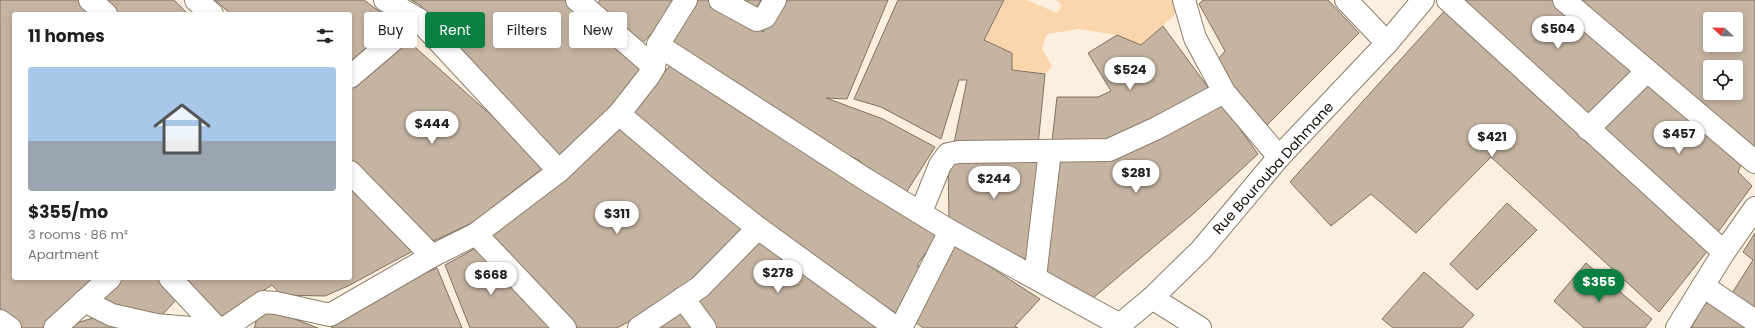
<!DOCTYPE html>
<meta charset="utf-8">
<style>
body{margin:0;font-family:Poppins,sans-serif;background:#f6f6f6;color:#202124;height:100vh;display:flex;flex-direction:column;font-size:15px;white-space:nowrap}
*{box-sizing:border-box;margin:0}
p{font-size:13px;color:#757577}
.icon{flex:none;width:22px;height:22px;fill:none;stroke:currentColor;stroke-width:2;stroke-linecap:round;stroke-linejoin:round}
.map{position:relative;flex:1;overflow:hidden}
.side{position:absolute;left:12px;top:12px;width:340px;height:268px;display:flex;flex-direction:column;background:#fff;border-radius:4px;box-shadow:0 2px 6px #0003}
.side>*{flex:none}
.guide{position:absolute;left:364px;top:12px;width:380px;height:36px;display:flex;gap:8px}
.needle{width:26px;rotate:292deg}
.fabs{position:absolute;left:1703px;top:12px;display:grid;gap:8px}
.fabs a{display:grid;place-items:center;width:40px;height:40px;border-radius:4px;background:#fff;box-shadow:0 2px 6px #0003;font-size:20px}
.price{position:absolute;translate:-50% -34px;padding:0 9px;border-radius:14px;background:#fff;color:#222;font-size:13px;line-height:26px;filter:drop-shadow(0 1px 2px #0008)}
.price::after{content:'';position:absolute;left:50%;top:24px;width:12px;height:9px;margin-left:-6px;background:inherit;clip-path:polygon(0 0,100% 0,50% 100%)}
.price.selected{background:#0b8043;color:#fff}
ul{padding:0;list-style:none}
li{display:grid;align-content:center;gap:8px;height:212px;padding:0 16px}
li span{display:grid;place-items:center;height:124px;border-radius:4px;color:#555}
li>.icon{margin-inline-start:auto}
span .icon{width:72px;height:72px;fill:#fffc;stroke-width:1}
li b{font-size:17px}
h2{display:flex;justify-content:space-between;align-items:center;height:48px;padding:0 16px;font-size:17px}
.tag{padding:0 14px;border-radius:4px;background:#fff;box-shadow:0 2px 6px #0003;font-size:14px;line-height:36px}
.tag.selected{background:#0b8043;color:#fff}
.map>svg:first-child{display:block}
.green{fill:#fbd6ac}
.building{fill:#c5b4a2;stroke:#807160;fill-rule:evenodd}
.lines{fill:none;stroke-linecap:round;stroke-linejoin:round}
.minor-casing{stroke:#8d7e6c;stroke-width:24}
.minor{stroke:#fff;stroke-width:22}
.labels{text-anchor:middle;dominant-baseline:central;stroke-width:3;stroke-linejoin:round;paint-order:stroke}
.street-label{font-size:14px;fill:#140f08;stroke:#fff}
</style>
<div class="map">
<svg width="1755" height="328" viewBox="0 0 1755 328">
<rect width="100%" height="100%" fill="#fdefdf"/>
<path class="green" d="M1004,0H1027L1057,13L1062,5L1056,0H1172L1180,10L1141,45L1117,35L1079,29L1047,34L1042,48L1052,67L1045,74L1012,70V53L984,40Z"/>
<g class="building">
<path d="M0,0H79L98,14H14V278H104L49,328H17L0,315Z"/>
<path d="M102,0H174L188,14H114Z"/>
<path d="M215,0H364L395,23L350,64V14H231Z"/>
<path d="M411,0H566L646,66L608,119L559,156L420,5Z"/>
<path d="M600,0H682L640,46L596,5Z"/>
<path d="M694,0H710L763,32L782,0H888L847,99L826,98L883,119L935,147L904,196L858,160L797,128L665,37Z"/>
<path d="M739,0H761L755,10Z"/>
<path d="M898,0H1004L984,40L1012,53V70L1045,74L1038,146L954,143L967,80H959L941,139L881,107L854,99Z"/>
<path d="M1203,0H1328L1359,33L1267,125L1214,64L1225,51L1199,4Z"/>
<path d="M1460,0H1551L1639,72L1589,121Z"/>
<path d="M1576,0H1755V154ZM1710,19H1736V45H1710ZM1710,67H1736V93H1710Z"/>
<path d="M1448,7L1709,249L1659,312L1491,157L1416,233L1371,194L1331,226L1290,182Z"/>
<path d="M1163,26L1213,94L1104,146L1052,141L1057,97H1098L1111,91L1088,53L1117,35L1141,45Z"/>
<path d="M407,40L547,165L472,223L429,243L350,160V88Z"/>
<path d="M671,64L940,232L918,264L919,275L899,315L791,244L629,116Z"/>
<path d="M1650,80L1744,158L1738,172L1752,186L1715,236L1597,129Z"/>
<path d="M1222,104L1258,154L1192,215L1093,298L1041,274L1059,156Z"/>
<path d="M621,121L743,228L705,271L654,308L617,328H575L491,237L569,175Z"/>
<path d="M948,158H1040L1027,260L949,223Z"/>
<path d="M350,183L413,251L348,286L325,296L281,295L272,285L217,320L177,278H350Z"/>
<path d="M1507,203L1537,230L1477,290L1450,264Z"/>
<path d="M758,231L891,328H715L695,300Z"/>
<path d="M1755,233V314L1729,298L1753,260L1743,252Z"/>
<path d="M955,244L1040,299L1015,326L1018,328H923L914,321Z"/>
<path d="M476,248L555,328H470L445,265Z"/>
<path d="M1586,263L1652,319L1645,328H1584L1554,301Z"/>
<path d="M437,268L462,328H331L383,291Z"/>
<path d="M1424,272L1474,315L1462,328H1393L1382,319Z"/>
<path d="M116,278H163L180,296L158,319L123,315L98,292Z"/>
<path d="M1708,298L1754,328H1691Z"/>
<path d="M261,306L318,328H254Z"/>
<path d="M681,307L698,328H652Z"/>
<path d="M99,316L132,328H61Z"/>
</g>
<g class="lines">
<g class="minor-casing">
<g id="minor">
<path d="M90,0L106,14"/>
<path d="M196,0L212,14"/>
<path d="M385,0L418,19L559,171"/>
<path d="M577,0L654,67"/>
<path d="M720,0L757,20L765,17L775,0"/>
<path d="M1184,0L1195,38L1224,92L1279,157"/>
<path d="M1346,0L1387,43"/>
<path d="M1448,0L1724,252"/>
<path d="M1564,0L1755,162"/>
<path d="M658,45L865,179L950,231L1120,325"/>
<path d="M350,77L418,19"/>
<path d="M619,114L707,188L758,228L896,328"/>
<path d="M1588,129L1647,71"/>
<path d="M350,172L432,256"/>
<path d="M921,212L940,165L948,154L959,152L1109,150L1157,128L1224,92"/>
<path d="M476,234L565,328"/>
<path d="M1035,277L1050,151"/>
<path d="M170,278L217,328"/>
<path d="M1703,286L1755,321"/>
<path d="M683,298L705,328"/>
<path d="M1152,298L1200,328"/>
<path d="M84,301L112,315L156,325L191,328"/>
<path d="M0,321L10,328"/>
<path d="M55,328L110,278"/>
<path d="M225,328L263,302L276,303L330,315L432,256L476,234L559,171L619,114L648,77L654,67L658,45L686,0"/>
<path d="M639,328L700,287L758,228"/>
<path d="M901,328L950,231"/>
<path d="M1116,328L1152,298L1201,250L1279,157L1387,43L1423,0"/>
<path d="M1677,328L1724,252L1755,208"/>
</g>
</g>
<use href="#minor" class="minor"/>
</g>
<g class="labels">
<g class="street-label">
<text transform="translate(1273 168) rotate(-48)">Rue Bourouba Dahmane</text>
</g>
</g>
</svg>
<div class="fabs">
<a><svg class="needle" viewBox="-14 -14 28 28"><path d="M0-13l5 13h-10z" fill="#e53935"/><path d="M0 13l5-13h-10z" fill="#757577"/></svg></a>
<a><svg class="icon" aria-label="locate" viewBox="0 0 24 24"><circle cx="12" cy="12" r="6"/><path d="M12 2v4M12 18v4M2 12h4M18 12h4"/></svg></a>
</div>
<b class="price" style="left:1558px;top:50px">$504</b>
<b class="price" style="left:1130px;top:91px">$524</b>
<b class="price" style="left:432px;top:145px">$444</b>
<b class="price" style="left:1679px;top:155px">$457</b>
<b class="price" style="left:1492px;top:158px">$421</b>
<b class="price" style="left:1136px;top:194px">$281</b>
<b class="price" style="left:994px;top:200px">$244</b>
<b class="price" style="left:617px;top:235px">$311</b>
<b class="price" style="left:778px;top:294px">$278</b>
<b class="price" style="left:491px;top:296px">$668</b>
<b class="price selected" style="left:1599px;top:303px">$355</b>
<div class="guide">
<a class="tag">Buy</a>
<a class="tag selected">Rent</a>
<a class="tag">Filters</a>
<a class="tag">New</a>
</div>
<section class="side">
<h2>11 homes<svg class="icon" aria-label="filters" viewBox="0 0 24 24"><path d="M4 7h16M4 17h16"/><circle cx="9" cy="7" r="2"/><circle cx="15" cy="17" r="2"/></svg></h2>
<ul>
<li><span style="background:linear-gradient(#a9c7e8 60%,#9aa5b1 0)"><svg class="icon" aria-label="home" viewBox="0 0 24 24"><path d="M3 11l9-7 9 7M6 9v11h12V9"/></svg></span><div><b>$355/mo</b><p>3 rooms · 86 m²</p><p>Apartment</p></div></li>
</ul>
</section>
</div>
